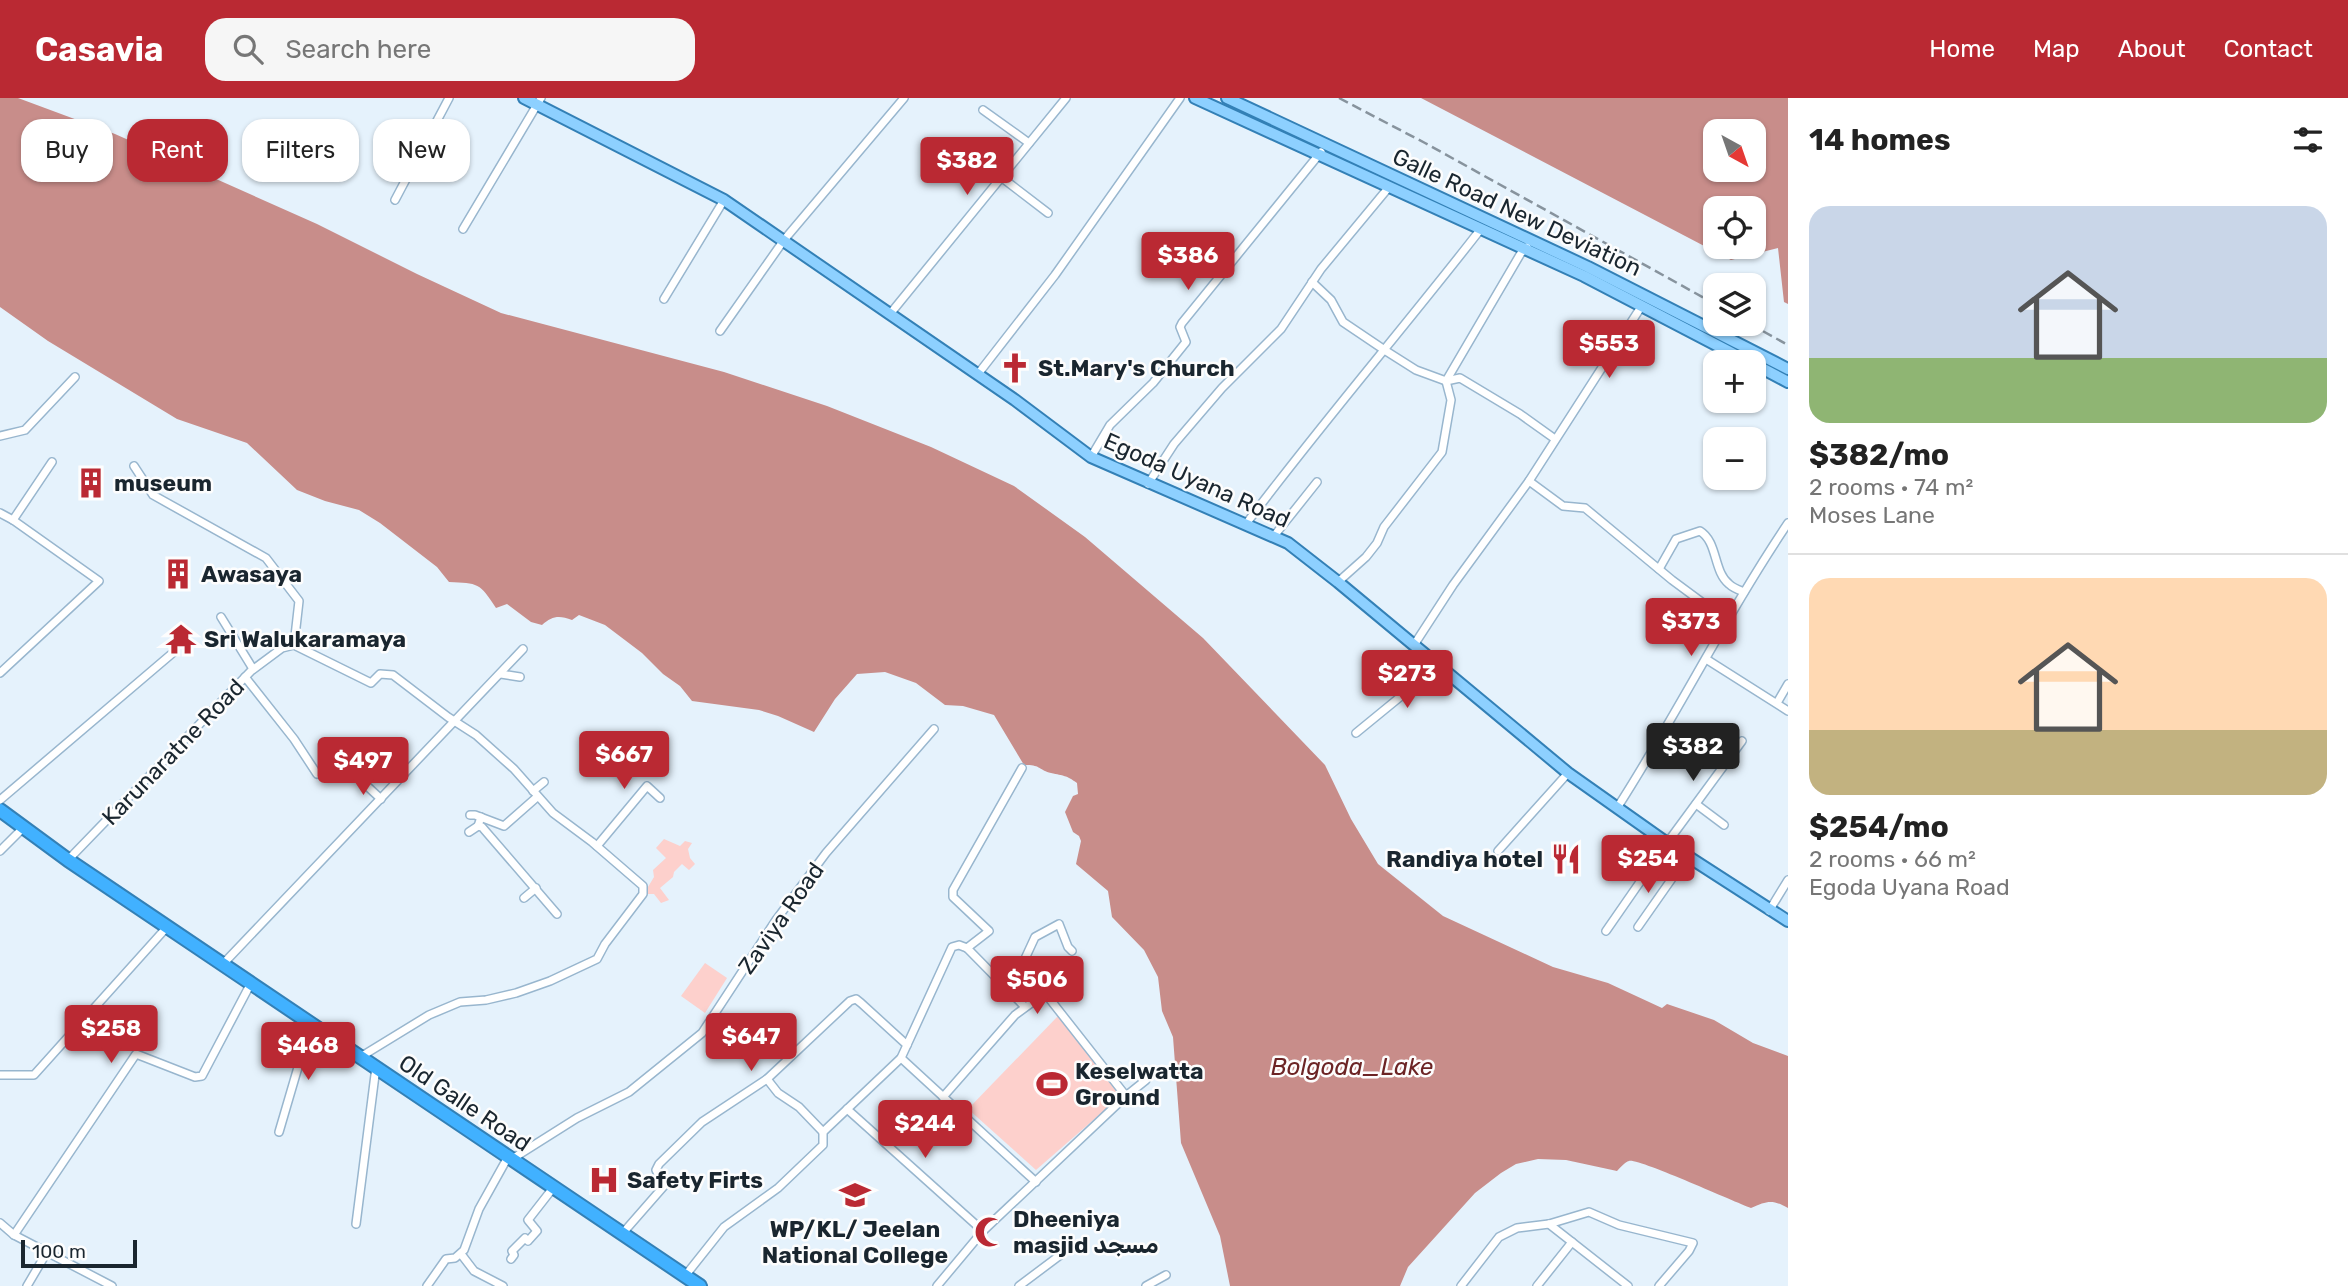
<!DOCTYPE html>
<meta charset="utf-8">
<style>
body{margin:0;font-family:Rubik,Vazirmatn,sans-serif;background:#f6f6f6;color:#222;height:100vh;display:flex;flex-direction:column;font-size:26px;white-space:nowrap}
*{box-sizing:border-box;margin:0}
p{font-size:23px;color:#767676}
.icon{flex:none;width:38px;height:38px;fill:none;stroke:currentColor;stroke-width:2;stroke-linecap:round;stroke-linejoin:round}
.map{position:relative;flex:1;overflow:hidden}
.panel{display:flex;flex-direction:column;background:#fff;width:560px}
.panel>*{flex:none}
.banner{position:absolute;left:21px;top:21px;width:665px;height:63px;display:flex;gap:14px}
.needle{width:46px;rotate:140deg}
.controls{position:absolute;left:1703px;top:21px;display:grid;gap:14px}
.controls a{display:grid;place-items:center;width:63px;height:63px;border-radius:14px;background:#fff;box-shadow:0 2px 5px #0004;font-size:35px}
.scale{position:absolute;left:21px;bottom:18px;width:116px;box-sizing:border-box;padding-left:7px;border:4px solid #1a262f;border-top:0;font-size:19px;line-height:24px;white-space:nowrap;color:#1a262f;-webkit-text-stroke:5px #fdfdfd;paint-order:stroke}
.price{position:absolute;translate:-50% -60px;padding:0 16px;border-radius:7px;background:#ba2933;color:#fff;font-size:23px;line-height:46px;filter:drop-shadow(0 2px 4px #0008)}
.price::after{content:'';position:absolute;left:50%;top:42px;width:21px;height:16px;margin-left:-10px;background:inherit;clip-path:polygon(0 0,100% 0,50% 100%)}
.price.on{background:#222;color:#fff}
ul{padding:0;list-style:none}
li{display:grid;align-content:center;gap:14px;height:371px;padding:0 21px}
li+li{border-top:2px solid #e0e0e0}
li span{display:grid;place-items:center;height:217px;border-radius:21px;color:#555}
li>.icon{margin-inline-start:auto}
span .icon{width:126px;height:126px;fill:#fffc;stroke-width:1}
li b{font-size:30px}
h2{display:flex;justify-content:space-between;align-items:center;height:84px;padding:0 21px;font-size:30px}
.chip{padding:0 24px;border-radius:21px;background:#fff;box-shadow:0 2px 5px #0004;font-size:24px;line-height:63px}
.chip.on{background:#ba2933;color:#fff}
header{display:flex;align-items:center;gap:42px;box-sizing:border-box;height:98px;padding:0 35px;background:#ba2933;color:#fff}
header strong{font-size:33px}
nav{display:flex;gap:38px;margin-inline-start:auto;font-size:24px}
.search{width:490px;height:63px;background:#f6f6f6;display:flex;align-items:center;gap:18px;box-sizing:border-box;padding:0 24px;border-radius:21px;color:#767676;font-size:26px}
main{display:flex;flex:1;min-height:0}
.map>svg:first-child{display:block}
.green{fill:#fdd0cc}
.water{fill:#c88d8a;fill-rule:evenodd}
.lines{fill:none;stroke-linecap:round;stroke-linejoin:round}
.street-casing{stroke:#98b6ce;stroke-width:10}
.primary-casing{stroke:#3380b6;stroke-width:14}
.highway-casing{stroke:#3380b6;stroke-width:16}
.street{stroke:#fff;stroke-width:7}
.primary{stroke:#8dd0ff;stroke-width:10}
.highway{stroke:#41b1ff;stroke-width:12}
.rail{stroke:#87939d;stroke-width:2.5;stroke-dasharray:10 5;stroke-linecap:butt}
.labels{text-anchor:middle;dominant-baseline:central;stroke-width:5;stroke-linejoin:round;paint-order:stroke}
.street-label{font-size:23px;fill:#1a262f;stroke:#fdfdfd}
.poi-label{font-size:23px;font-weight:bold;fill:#1a262f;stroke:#fdfdfd;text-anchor:start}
.water-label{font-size:24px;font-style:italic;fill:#6c2425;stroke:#fdfdfd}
</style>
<header>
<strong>Casavia</strong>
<div class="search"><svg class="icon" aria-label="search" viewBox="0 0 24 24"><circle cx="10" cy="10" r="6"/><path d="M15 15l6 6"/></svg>Search here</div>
<nav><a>Home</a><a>Map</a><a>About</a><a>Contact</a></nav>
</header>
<main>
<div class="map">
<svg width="1788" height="1188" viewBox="0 0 1788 1188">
<rect width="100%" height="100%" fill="#e5f2fc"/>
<g class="green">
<path d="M664,741L680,748L685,743L692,745L688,751L690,760L695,766L689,772L682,766L674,774L673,779L660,790L669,802L661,805L654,796H647L648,789L654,779L653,772L666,760L656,750Z"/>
<path d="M705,865L727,880L705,915L681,898Z"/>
<path d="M1058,918L1122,997L1036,1072L968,1011Z"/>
</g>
<g class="water">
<path d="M0,0H18L115,36L317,126L417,176L501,215L724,274L827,308L931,349L1014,388L1085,439L1203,540L1325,667L1351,721L1378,766L1443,818L1553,869L1608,885L1662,910L1667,906L1714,922L1753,945L1788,958V1110C1772,1101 1767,1103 1751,1110C1734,1104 1638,1060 1629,1063C1625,1064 1620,1070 1617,1073L1566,1062L1538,1061L1516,1066L1501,1075L1475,1095L1408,1169L1400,1188H1230L1220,1138L1181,1045L1173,939L1162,913L1158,879L1144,852L1112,819L1108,793L1076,766L1081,743L1079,738L1073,734L1065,714L1073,698L1078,696L1077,685C1066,677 1064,678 1051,675C1039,672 1040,666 1024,667L994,617L963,608L945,607L916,585L885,574L857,576L835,601L814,634L778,618L759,612L692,603L680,588L663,576L642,555L605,527L579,517L572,522C559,517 552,518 542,527L531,524L507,506L496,510C480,485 478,485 449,484L437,469L380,425L359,412L325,403L297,392L247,345L177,321L48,243L0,209Z"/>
<path d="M1421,0H1788V206L1784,204L1778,150L1731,162ZM1715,33H1754V72H1715ZM1715,110H1754V149H1715Z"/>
</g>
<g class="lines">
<g class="street-casing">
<g id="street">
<path d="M983,12L1029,45"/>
<path d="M1001,79L1048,115"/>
<path d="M395,102L449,0"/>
<path d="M463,131L541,0"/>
<path d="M1312,184L1331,202L1343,224L1386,253L1416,272L1446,283L1460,280L1520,316L1555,341"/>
<path d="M664,201L724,102"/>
<path d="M890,216L1066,0"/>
<path d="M720,233L784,142L904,0"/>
<path d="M978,276L1055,177L1180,0"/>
<path d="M0,338L25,332L75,279"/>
<path d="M1091,359L1110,327L1153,285L1186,244L1180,229L1182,225L1321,54"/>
<path d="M134,368L153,397L266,460L299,503L294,547"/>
<path d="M1529,383L1563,408L1585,410L1672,482L1726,522"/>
<path d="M1148,386L1174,346L1222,290L1281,231L1321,171L1389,89"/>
<path d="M0,415L13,422L99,483L0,575"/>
<path d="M13,422L52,364"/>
<path d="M1246,426C1321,326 1403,231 1480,132"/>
<path d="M1274,438L1317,384"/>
<path d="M1659,471L1676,441L1700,433C1718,444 1713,473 1729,486C1733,490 1739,492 1744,494"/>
<path d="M1338,484L1366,459L1377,445L1384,429L1442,354L1451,302L1446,283L1521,155L1527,149"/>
<path d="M221,519L253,571"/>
<path d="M1414,547L1453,487L1529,383L1641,209"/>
<path d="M1706,561L1788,613"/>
<path d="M501,576L520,579"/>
<path d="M245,579L294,641L317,676L341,664L381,701"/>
<path d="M1777,605L1788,586"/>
<path d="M1356,635L1400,599L1432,562"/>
<path d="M533,693L544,684"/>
<path d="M0,702L175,553"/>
<path d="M1696,706L1724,727"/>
<path d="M1617,710C1677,617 1726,517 1788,425"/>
<path d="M470,717H475L504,728L537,699"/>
<path d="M481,719L478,728L482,729L557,816"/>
<path d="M469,734L478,728"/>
<path d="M597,748L647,688L660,700"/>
<path d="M0,753L24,729"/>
<path d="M1498,753L1568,675"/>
<path d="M68,762L251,573L282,550L294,547L371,585L380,576L393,577L448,619L476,637L514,671L553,715L592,744L643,788V796L605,846L597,861L550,883L516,895L486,902L460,904L429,917L362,958"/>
<path d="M524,800L536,790"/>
<path d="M1769,813L1788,782"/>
<path d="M1638,829L1687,759"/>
<path d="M1606,833L1667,745L1742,643"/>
<path d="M967,850L1025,909"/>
<path d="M223,866L523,551"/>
<path d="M1007,891L1026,873L1023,865L1035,839L1059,826L1068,849L1072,853"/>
<path d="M901,960L1036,1084"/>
<path d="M0,977H34L167,829"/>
<path d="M767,981L778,995L799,1009L823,1034"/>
<path d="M943,999L1015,917L1045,895L1126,998"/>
<path d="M847,1011L983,1133"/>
<path d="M279,1034L311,925"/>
<path d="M512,1061L577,1020L629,994L702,935L776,822L826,755L934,631"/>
<path d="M0,1125L14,1137L112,1188"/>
<path d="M356,1126L376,969"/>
<path d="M1549,1126L1628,1188"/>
<path d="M622,1136L664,1088L656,1072L659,1066L702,1024L767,981L850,903L856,901L861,905L907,947"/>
<path d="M14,1137L136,956L195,979L202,978L251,885"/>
<path d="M461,1156L474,1173L503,1188"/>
<path d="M511,1161L514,1157L512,1153L525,1140L528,1143L537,1133L528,1122L553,1090"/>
<path d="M685,1178L724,1129L778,1090L823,1047V1034L901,960L952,849L959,847L967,850L989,833L953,799V792L1022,670"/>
<path d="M27,1188L47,1154"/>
<path d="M427,1188L446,1161L455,1160L464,1152L479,1111L508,1059"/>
<path d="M937,1188L983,1133L1126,998L1146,982"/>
<path d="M1019,1188L1063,1155"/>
<path d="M1146,1188L1166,1177"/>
<path d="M1461,1188L1499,1139L1517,1130L1549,1126L1589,1114L1619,1127L1693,1145L1689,1153L1659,1188"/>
<path d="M1537,1188L1572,1144"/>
</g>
</g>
<g class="primary-casing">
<g id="primary">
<path d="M524,0L724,102L1015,302L1091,359L1288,445L1338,484L1568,675L1667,745L1788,823"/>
<path d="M1195,0L1584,178L1749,264"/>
<path d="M1227,0L1588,169L1788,271"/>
<path d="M1754,266L1788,284"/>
</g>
</g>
<g class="highway-casing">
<path id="highway" d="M0,712L68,762L700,1188"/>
</g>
<use href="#street" class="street"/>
<use href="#primary" class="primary"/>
<use href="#highway" class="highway"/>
<g class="rail">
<path d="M1339,0L1425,45L1715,206"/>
<path d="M1750,226L1788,247"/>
</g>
</g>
<defs>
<g id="church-bare" transform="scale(2.415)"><path d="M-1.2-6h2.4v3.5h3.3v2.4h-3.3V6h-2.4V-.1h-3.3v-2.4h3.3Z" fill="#ba2933" stroke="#fdfdfd" stroke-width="2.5" paint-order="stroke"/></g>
<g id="building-bare" transform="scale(2.415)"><path d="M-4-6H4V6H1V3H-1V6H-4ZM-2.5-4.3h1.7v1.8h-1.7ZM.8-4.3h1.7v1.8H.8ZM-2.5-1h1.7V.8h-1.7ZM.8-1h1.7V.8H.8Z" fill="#ba2933" stroke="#fdfdfd" stroke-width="2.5" paint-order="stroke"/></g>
<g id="temple-bare" transform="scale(2.415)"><path d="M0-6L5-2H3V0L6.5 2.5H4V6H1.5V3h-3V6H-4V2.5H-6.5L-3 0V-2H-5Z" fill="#ba2933" stroke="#fdfdfd" stroke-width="2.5" paint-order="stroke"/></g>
<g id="restaurant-bare" transform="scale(2.415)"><path d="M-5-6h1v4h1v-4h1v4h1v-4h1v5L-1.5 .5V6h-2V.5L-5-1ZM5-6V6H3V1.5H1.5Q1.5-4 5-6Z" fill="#ba2933" stroke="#fdfdfd" stroke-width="2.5" paint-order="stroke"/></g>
<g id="stadium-bare" transform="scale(2.415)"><path d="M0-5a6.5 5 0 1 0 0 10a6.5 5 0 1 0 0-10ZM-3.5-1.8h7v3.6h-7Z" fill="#ba2933" stroke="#fdfdfd" stroke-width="2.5" paint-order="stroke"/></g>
<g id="hospital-bare" transform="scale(2.415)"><path d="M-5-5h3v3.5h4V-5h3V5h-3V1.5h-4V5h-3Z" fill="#ba2933" stroke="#fdfdfd" stroke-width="2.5" paint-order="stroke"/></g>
<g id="school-bare" transform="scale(2.415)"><path d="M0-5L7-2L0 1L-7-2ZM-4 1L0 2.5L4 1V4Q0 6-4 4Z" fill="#ba2933" stroke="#fdfdfd" stroke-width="2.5" paint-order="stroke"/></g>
<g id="mosque-bare" transform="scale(2.415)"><path d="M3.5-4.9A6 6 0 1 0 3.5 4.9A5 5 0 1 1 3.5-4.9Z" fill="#ba2933" stroke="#fdfdfd" stroke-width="2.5" paint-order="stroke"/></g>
</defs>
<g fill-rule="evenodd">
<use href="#church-bare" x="1015" y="270"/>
<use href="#building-bare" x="91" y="385"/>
<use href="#building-bare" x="178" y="476"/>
<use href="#temple-bare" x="181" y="541"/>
<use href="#restaurant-bare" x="1566" y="761"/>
<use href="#stadium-bare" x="1052" y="986"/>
<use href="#hospital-bare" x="604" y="1082"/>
<use href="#school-bare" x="855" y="1097"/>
<use href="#mosque-bare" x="990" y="1134"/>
</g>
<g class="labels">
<g class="street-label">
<text transform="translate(1517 114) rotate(25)">Galle Road New Deviation</text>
<text transform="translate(1197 382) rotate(24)">Egoda Uyana Road</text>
<text transform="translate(173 654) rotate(-46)">Karunaratne Road</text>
<text transform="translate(781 820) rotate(-55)">Zaviya Road</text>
<text transform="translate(465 1005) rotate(34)">Old Galle Road</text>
</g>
<g class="poi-label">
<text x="1038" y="270">St.Mary's Church</text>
<text x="114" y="385">museum</text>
<text x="201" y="476">Awasaya</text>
<text x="204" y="541">Sri Walukaramaya</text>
<text x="1543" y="761" text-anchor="end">Randiya hotel</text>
<text x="1075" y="973">Keselwatta<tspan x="1075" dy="26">Ground</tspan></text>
<text x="627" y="1082">Safety Firts</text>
<text x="1013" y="1121">Dheeniya<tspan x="1013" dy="26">masjid مسجد</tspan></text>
<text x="855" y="1131" text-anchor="middle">WP/KL/ Jeelan<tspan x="855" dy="26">National College</tspan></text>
</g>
<g class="water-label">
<text x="1352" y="969">Bolgoda_Lake</text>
</g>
</g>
</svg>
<div class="controls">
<a><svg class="needle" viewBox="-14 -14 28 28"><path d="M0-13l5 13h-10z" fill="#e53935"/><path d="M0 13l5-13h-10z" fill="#767676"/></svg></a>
<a><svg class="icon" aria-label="locate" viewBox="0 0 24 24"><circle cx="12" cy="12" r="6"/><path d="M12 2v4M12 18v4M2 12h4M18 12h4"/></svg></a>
<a><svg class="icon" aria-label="layers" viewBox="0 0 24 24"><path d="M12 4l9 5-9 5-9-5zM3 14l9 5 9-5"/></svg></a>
<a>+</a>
<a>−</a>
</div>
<div class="scale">100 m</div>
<b class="price" style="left:967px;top:99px">$382</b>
<b class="price" style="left:1188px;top:194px">$386</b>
<b class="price" style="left:1609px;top:282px">$553</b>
<b class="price" style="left:1691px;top:560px">$373</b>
<b class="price" style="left:1407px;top:612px">$273</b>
<b class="price on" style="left:1693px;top:685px">$382</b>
<b class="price" style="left:624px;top:693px">$667</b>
<b class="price" style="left:363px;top:699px">$497</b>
<b class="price" style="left:1648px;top:797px">$254</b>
<b class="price" style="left:1037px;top:918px">$506</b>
<b class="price" style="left:111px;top:967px">$258</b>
<b class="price" style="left:751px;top:975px">$647</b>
<b class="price" style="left:308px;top:984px">$468</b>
<b class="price" style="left:925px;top:1062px">$244</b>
<div class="banner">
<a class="chip">Buy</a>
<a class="chip on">Rent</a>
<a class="chip">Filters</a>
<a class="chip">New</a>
</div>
</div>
<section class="panel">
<h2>14 homes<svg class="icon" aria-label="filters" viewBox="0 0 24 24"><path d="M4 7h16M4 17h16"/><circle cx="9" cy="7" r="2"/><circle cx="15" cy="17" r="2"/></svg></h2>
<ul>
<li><span style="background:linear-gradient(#c9d6e8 70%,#8fb573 0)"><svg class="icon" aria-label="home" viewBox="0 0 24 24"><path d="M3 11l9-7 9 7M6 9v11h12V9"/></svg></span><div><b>$382/mo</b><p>2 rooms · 74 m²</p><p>Moses Lane</p></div></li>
<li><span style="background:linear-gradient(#ffd9b3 70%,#c2b280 0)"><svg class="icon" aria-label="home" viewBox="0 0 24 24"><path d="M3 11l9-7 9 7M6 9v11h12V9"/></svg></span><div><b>$254/mo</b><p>2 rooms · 66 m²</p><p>Egoda Uyana Road</p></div></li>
</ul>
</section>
</main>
